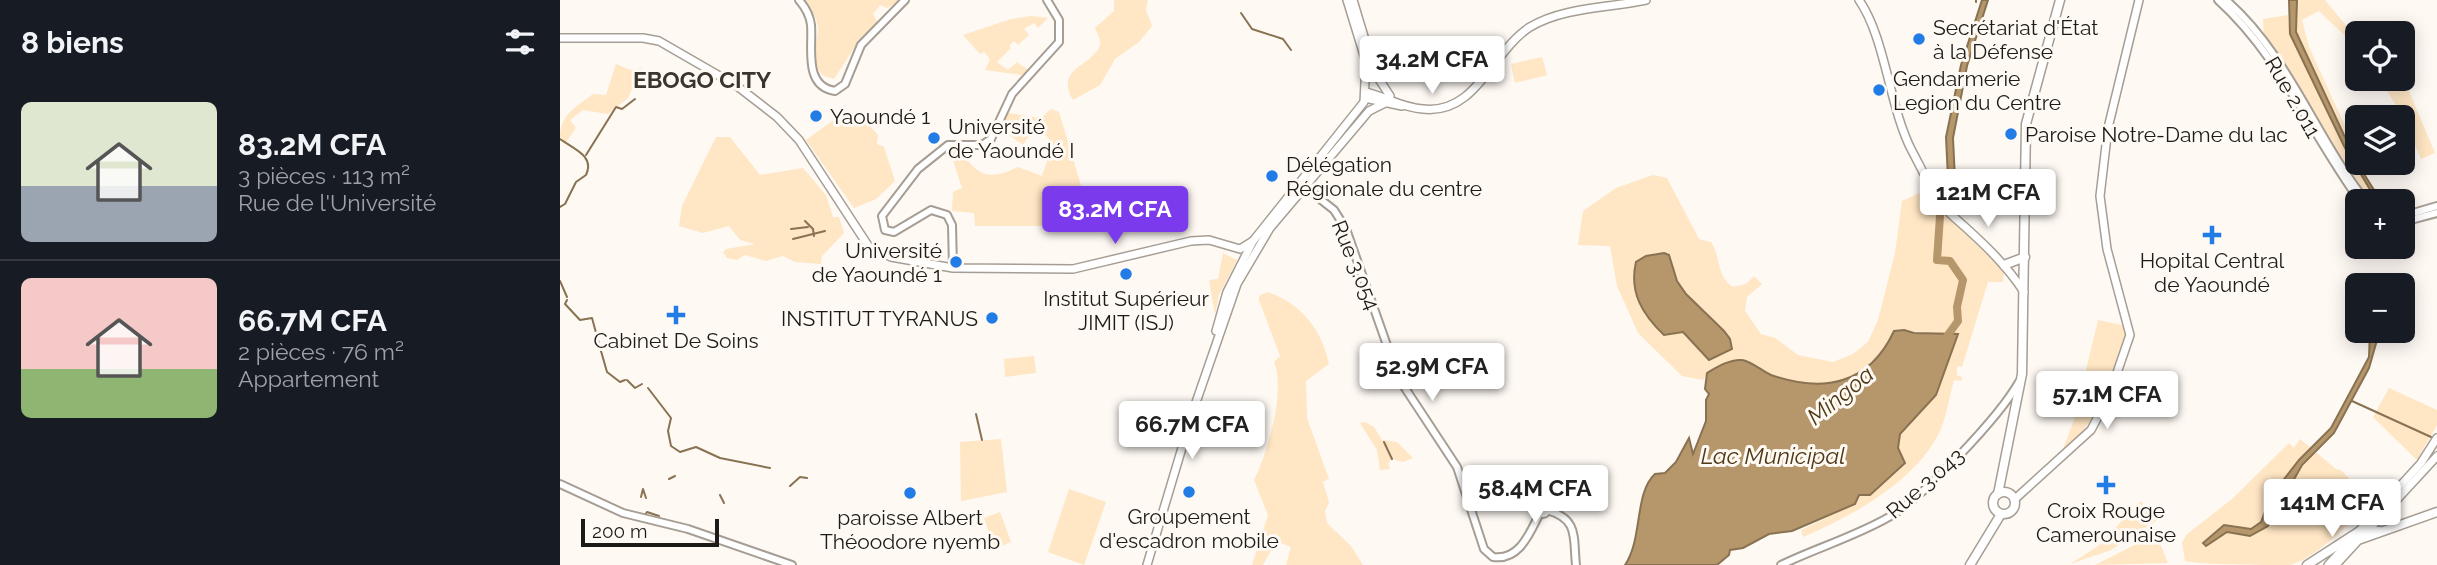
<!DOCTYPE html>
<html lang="fr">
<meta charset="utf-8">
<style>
body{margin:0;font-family:Raleway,sans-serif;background:#242831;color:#f1f3f6;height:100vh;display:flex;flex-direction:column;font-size:26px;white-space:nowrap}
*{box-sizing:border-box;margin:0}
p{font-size:23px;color:#9ea1a6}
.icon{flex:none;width:38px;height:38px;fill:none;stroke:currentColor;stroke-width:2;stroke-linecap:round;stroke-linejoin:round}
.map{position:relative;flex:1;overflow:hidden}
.sheet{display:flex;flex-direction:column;background:#171b24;width:560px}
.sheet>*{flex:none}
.fabs{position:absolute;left:1785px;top:21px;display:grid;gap:14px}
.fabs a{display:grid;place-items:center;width:70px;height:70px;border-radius:10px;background:#171b24;box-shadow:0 4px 18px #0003;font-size:35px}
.scale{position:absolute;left:21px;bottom:18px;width:138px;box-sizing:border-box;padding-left:7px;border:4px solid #1d1b17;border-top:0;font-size:19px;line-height:24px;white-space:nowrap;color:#1d1b17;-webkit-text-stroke:5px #fef9f3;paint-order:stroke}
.price{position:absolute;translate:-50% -60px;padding:0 16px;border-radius:7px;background:#fff;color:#222;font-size:23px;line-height:46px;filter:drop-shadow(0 2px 4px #0008)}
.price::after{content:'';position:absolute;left:50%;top:42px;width:21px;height:16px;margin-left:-10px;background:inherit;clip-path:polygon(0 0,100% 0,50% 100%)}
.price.current{background:#7c3aed;color:#fff}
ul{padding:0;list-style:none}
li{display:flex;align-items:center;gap:21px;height:175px;padding:0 21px}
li+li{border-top:2px solid #363941}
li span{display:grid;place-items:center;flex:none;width:196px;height:140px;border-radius:10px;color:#555}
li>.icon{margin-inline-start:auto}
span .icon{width:84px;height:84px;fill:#fffc;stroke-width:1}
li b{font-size:30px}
h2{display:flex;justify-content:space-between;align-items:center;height:84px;padding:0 21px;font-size:30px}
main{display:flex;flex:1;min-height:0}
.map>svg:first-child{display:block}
.green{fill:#ffe6c4}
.water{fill:#b6976c;stroke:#887252;stroke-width:2}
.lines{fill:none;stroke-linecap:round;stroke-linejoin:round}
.stream{stroke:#887252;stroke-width:2}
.river{stroke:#b6976c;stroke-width:8}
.tertiary-casing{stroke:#a69e94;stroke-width:10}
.secondary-casing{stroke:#a69e94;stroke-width:10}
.primary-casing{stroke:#a69e94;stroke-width:11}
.trunk-casing{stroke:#a69e94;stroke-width:11}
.tertiary{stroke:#fff;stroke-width:6}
.secondary{stroke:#fff;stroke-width:7}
.primary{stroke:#fff;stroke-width:8}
.trunk{stroke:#fff;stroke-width:8}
.poi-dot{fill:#217ce6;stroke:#fef9f3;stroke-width:2.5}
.labels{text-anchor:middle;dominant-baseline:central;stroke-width:6;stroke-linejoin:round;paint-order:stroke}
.poi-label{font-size:21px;fill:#1d1b17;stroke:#fef9f3;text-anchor:start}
.street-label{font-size:21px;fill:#1d1b17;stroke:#fef9f3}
.neighbourhood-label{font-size:23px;font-weight:bold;fill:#3b352d;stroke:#fef9f3}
.water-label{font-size:23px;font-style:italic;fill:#4f3815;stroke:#fef9f3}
</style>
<main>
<section class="sheet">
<h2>8 biens<svg class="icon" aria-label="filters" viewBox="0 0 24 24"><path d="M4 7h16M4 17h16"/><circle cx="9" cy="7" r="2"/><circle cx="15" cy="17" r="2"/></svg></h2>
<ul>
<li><span style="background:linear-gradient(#dfe7d0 60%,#9aa5b1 0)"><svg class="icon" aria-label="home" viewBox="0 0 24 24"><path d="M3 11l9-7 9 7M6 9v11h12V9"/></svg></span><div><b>83.2M CFA</b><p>3 pièces · 113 m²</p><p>Rue de l'Université</p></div></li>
<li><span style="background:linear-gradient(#f6c9c9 65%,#8fb573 0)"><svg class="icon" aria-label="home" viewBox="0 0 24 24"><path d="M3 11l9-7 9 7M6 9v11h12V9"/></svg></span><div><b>66.7M CFA</b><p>2 pièces · 76 m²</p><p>Appartement</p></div></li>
</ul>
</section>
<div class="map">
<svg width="1877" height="565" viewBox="0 0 1877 565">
<rect width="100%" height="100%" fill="#fef9f3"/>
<g class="green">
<path d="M243,0H342L327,8L320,5L313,14L318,23L302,36L274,79L264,76L256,68C250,37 271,31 243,0Z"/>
<path d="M554,0H588L586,10L592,26L579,42L555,59L540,85L513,100C494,67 534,66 540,45C541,39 537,33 535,28L554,11Z"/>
<path d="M1737,0H1765L1797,39V47L1759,11L1742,20L1749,47L1797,152V159L1736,32Z"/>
<path d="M1728,15L1730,34L1785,148L1817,201H1806L1704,40L1703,19Z"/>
<path d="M471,16L488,18L478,28L474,23L464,29L469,35L458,45L454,41L449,46L451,48L437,62L448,70L457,62L471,72L461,75L425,70L430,59L424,52L420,54L403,35L451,19Z"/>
<path d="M982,57L987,75L955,83L951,64Z"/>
<path d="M56,64L70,70L82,68L68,98L48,114L23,110L10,120L16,128L6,142L0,137C0,115 16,107 33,94L46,95Z"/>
<path d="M1843,77L1875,153L1861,159L1843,117L1820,79Z"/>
<path d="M491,109L499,112L526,202L523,210L496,208L493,226H415L414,213L392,211L393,192L402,188L388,145H397C416,174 425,183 458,167L482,176L493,143L476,125L469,129L471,133L463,145L437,126L442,112L481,118Z"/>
<path d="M282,114L305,121L318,135L317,144L324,147L335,181L316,199L294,208L246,140Z"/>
<path d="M156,137H170L200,175L243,168L266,195L273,217H279L284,233L262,256L261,264L235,262L223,256L206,261L185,255L177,260L167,258L163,252L166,249L195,244L180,240L169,226L143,233L119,226L122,206Z"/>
<path d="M1093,175L1107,178L1139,239L1151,242C1161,257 1156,276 1173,287L1186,284L1194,276L1202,284L1187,297L1185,311L1201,334L1215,338L1238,355L1273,362L1293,354L1308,342L1318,320L1335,253L1342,201L1364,191L1444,271L1443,282H1428L1402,367L1397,366V375L1402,377L1401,381L1394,380C1389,398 1386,421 1377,437C1351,484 1290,517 1243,537L1241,530L1295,504L1299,495H1310L1345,464L1338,448L1340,434L1376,395L1398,334L1334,331C1306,390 1236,402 1186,361C1171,361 1152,365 1143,380L1122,376L1078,333L1057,286L1050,246L1018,245L1023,211L1056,188Z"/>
<path d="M663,253L677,260L659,295L655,315L649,280L658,279Z"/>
<path d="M707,292C741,303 762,330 769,364L746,381L747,418L769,479L763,482L769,502L765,511L767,523L791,546L803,565H726L731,547L716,541L703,565H692L708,515L694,480C708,452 726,391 714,362L720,356L699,300V296Z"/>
<path d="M1538,320L1566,326V337C1549,379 1542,421 1503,449L1514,420Z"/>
<path d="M474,356L476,373L445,377L444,359Z"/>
<path d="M1829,388L1877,410V425L1857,460L1813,417Z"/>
<path d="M805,422L814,427L822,440L837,442L853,458L843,462L832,459L828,463L830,469L820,470L817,450L800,423Z"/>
<path d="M441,439L447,492L401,501L400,442Z"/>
<path d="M1740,439L1776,469L1781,470L1809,500C1791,523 1759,556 1730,565C1711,565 1642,565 1625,561L1622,543L1626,535L1672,499L1729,443L1734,448Z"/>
<path d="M509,489L546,502L524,565L488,552Z"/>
<path d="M1581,501L1596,521L1551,550L1510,564L1538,546Z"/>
<path d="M440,512L451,542L435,549L424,518Z"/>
<path d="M1596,534L1608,563L1535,565Z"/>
</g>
<g class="water">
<path d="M1422,0H1428L1407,66L1393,138L1396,201L1389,198L1386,137L1401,65Z"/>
<path d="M1729,0H1737L1736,32L1797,163L1821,201H1817L1785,148L1730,34Z"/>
<path d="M1104,253L1109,255L1117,281L1126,294L1164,331L1170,339L1172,349L1149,360L1123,332L1104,335C1082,314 1069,292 1076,262L1086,256Z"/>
<path d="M1344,330L1354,333L1398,334L1376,395L1340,434L1338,448L1345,463L1310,495H1299L1295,504L1232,531L1209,534L1183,548L1170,550L1169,555L1157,565H1065C1083,539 1074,493 1095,474L1105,473L1116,462L1129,438L1133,454L1146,421V400L1149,394L1145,389L1147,373C1157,367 1170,359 1182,360C1191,361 1202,371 1211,375C1263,393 1309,385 1334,331Z"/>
<path d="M1810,331L1819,333L1809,368L1774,433L1742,465L1708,526L1690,536L1667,532L1646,546L1643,543L1664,525L1691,529L1701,522L1711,496L1739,460L1771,428L1809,357Z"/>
</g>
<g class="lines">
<g class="stream">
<path d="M1416,0V2"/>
<path d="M681,13L692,29L723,39L731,50"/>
<path d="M0,139C14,149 35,156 26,175L16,182L5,204L0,207"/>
<path d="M26,155L56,107L62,109L75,99"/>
<path d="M245,221L253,229L254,236"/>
<path d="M231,229L248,227"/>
<path d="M233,239L265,231"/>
<path d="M0,281L7,297"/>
<path d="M7,300L5,304L20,320L32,318L41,351"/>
<path d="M41,351L47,372L60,382L65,380"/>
<path d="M67,380L75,388L82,384"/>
<path d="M88,388L111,418L108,431L111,446L120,452L136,447L160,458L210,468"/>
<path d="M1792,401L1871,437"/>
<path d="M416,414L422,440"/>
<path d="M824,442L832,459"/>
<path d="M109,479L115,476"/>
<path d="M230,486L240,477L247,478"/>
<path d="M160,495L164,503"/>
<path d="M81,497L83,489L86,498"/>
<path d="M85,515L87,512L99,516"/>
</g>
<path class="river" d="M1380,216L1377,260L1390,261L1403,280L1397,307L1398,321L1385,339"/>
<g class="tertiary-casing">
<g id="tertiary">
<path d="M239,0C245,7 250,15 251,25C253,47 243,86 275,91L285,84L301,45L345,0"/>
<path d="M1658,0C1720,56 1751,134 1800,201"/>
<path d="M1666,0C1729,55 1755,137 1806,201"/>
<path d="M741,184L774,210L786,229L835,368L845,388L897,467L924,549L933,557C960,561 970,532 980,513"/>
<path d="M1843,216L1877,206"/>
<path d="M1843,222L1877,213"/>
<path d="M393,268L392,225L387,215L371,210L334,232L325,230L322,216L358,169L388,145H422L431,139L452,94L499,42V20L487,0"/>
<path d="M0,484L63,513L128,529L232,565"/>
<circle cx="983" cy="510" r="4"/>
<path d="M987,510C1019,519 1013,537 1016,565"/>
<path d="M1221,565C1256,548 1294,537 1329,517C1364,497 1439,417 1459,382"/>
</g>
</g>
<g class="secondary-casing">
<g id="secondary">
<path d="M793,0L815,73L830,96"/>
<path d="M1299,0C1326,39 1329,107 1352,151C1364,173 1376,202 1395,218C1420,240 1446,264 1464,292"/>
<path d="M0,38H83L99,41L177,86L217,117L239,140L309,247L331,257L393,268L513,269L631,241L649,240L680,249L693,241"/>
<path d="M806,92C826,97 843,108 863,109C917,115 932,51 970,27C1003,7 1049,8 1086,0"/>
<path d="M805,98L842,106"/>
<path d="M656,331L667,292L693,241L804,102L806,62L787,0"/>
<path d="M1455,499L1531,430L1549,396L1570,335L1547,249L1540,196L1548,128L1579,0"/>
<path d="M1806,533L1877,456"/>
<path d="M587,565L633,411L677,284L710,228L809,111L825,103"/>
<path d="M1768,565L1861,463L1877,438"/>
</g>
</g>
<g class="primary-casing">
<g id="primary">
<path d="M1444,265L1465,257"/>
<circle cx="1444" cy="503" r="11"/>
<path d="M1438,494L1462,374L1466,124L1500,0"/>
<path d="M1410,565L1441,514"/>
</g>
</g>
<g class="trunk-casing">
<g id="trunk">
<path d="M1747,565L1798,532L1819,531"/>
<path d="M1775,565L1798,540L1877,512"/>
</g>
</g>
<use href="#tertiary" class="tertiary"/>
<use href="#secondary" class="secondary"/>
<use href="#primary" class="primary"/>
<use href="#trunk" class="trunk"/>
</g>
<g class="poi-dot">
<circle cx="1359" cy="39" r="7"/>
<circle cx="1319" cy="90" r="7"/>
<circle cx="256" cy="116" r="7"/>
<circle cx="1451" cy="134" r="7"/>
<circle cx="374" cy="138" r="7"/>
<circle cx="712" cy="176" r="7"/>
<path d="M1648.5 224.5h7v7h7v7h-7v7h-7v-7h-7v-7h7z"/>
<circle cx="396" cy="262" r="7"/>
<circle cx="566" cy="274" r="7"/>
<path d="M112.5 304.5h7v7h7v7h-7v7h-7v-7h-7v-7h7z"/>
<circle cx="432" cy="318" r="7"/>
<path d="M1542.5 474.5h7v7h7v7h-7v7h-7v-7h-7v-7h7z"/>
<circle cx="629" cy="492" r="7"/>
<circle cx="350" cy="493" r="7"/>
</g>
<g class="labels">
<g class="poi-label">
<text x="1373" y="27">Secrétariat d'État<tspan x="1373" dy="24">à la Défense</tspan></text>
<text x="1333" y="78">Gendarmerie<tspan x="1333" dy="24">Legion du Centre</tspan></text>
<text x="270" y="116">Yaoundé 1</text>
<text x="388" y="126">Université<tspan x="388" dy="24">de Yaoundé I</tspan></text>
<text x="1465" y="134">Paroise Notre-Dame du lac</text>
<text x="726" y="164">Délégation<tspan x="726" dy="24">Régionale du centre</tspan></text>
<text x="382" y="250" text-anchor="end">Université<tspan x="382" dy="24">de Yaoundé 1</tspan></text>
<text x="1652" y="260" text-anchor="middle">Hopital Central<tspan x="1652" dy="24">de Yaoundé</tspan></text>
<text x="566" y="298" text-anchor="middle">Institut Supérieur<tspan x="566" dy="24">JIMIT (ISJ)</tspan></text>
<text x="418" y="318" text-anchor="end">INSTITUT TYRANUS</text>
<text x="116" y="340" text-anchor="middle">Cabinet De Soins</text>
<text x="1546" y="510" text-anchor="middle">Croix Rouge<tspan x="1546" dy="24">Camerounaise</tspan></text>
<text x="629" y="516" text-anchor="middle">Groupement<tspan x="629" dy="24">d'escadron mobile</tspan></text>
<text x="350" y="517" text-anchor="middle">paroisse Albert<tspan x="350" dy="24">Théoodore nyemb</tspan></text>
</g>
<g class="street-label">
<text transform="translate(1733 97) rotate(60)">Rue 2.011</text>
<text transform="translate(796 265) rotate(68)">Rue 3.054</text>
<text transform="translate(1365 483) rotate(-41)">Rue 3.043</text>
</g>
<g class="neighbourhood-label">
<text x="142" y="79">EBOGO CITY</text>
</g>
<g class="water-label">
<text transform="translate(1280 395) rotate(-39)">Mingoa</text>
<text x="1213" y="455">Lac Municipal</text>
</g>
</g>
</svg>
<div class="fabs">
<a><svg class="icon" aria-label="locate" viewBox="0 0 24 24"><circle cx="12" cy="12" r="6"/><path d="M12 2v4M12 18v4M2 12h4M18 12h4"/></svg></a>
<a><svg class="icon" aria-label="layers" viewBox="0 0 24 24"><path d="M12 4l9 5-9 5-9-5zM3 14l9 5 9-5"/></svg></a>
<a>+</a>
<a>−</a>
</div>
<div class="scale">200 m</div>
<b class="price" style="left:872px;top:96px">34.2M CFA</b>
<b class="price" style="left:1428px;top:229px">121M CFA</b>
<b class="price current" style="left:555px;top:246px">83.2M CFA</b>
<b class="price" style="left:872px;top:403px">52.9M CFA</b>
<b class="price" style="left:1547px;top:431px">57.1M CFA</b>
<b class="price" style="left:632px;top:461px">66.7M CFA</b>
<b class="price" style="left:975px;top:525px">58.4M CFA</b>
<b class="price" style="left:1772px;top:539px">141M CFA</b>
</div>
</main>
